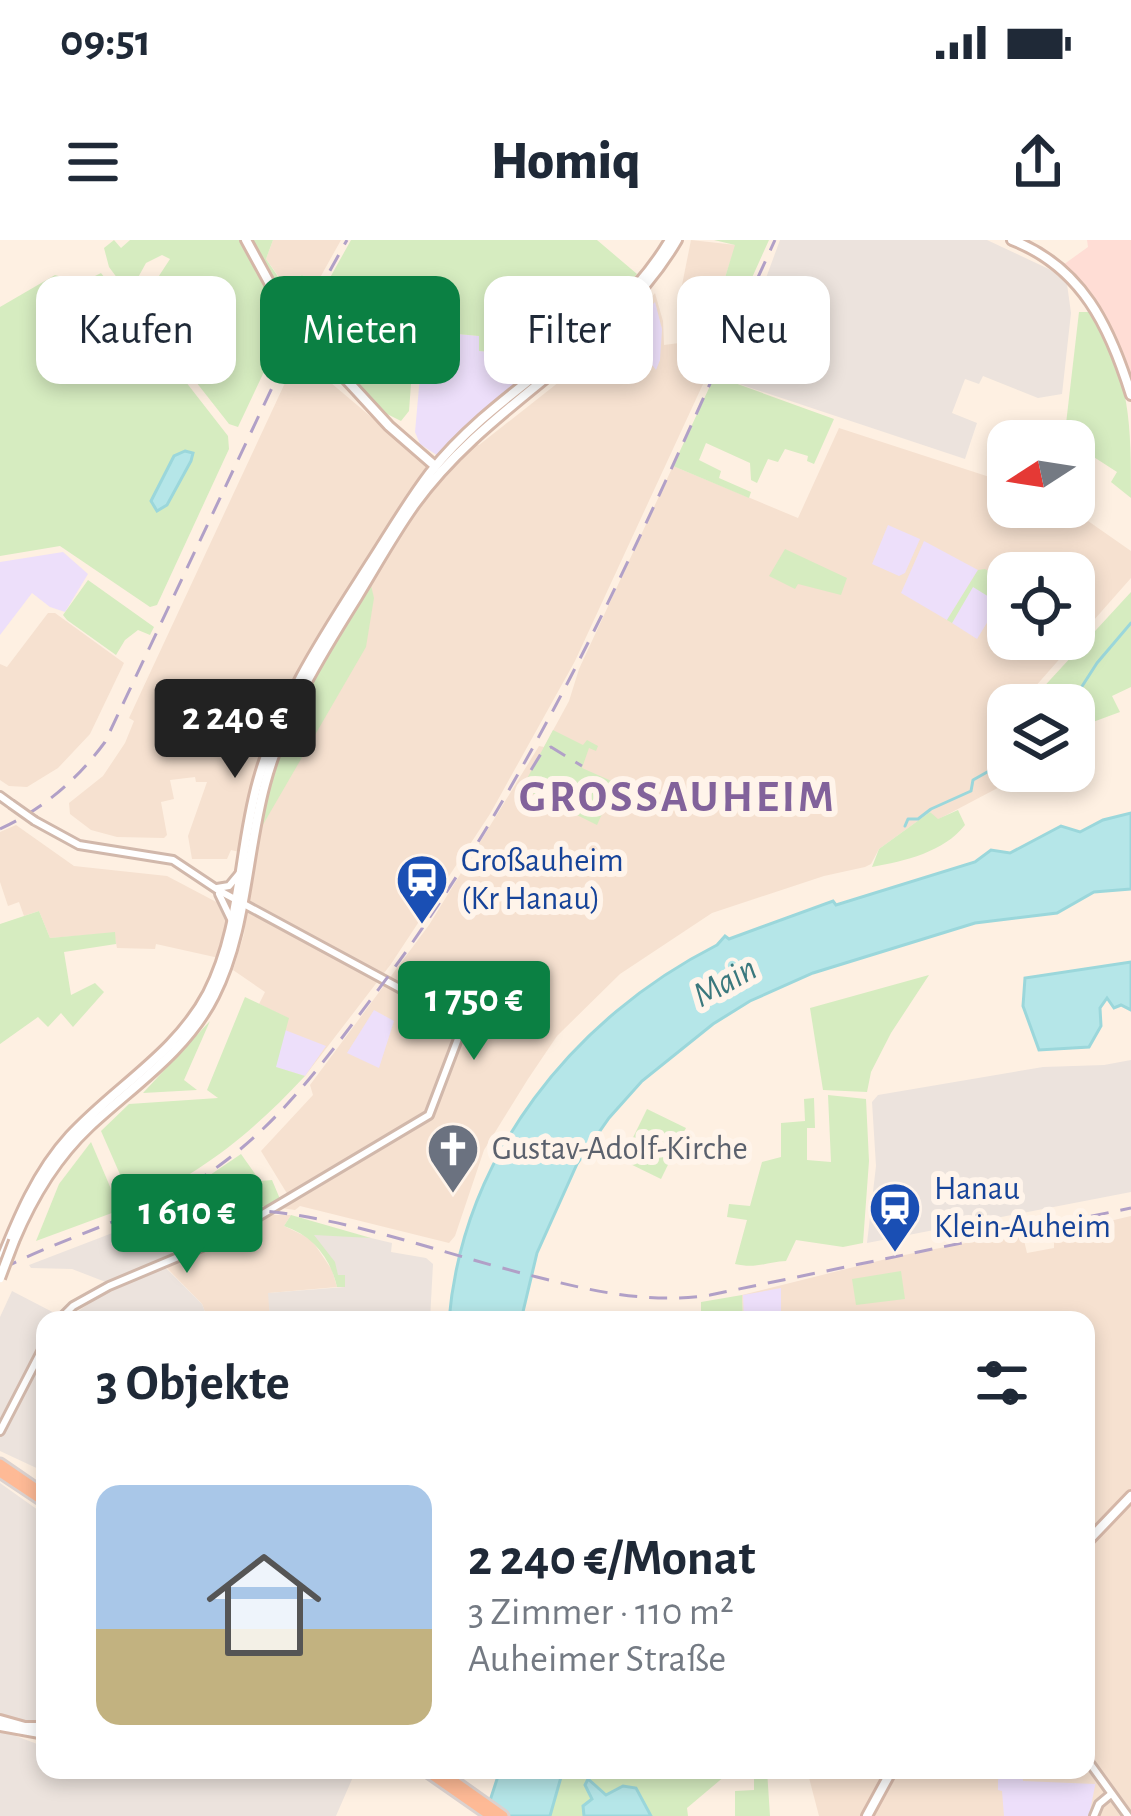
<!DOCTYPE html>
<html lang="de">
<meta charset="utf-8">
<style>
body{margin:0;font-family:"Alegreya Sans",sans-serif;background:#f6f6f7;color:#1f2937;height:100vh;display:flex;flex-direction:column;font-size:45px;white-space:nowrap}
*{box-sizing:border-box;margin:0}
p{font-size:39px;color:#747a83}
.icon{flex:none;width:66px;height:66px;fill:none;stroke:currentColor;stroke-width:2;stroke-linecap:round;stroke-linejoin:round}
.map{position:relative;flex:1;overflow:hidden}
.drawer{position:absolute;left:36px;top:1071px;width:1059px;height:468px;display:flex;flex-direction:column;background:#fff;border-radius:24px;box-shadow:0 6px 18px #0003}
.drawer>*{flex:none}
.top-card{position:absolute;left:36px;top:36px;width:1059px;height:108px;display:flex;gap:24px}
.needle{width:78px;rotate:258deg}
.tools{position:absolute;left:987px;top:180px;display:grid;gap:24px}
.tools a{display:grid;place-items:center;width:108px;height:108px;border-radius:24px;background:#fff;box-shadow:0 6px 18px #0003;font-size:60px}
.price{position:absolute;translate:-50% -102px;padding:0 27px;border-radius:12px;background:#0b8043;color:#fff;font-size:39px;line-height:78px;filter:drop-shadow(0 3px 6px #0008)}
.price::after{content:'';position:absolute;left:50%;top:72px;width:36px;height:27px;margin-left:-18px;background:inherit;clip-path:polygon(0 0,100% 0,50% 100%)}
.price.current{background:#222;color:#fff}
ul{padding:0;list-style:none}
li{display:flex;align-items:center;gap:36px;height:300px;padding:0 60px}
li span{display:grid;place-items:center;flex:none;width:336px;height:240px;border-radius:24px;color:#555}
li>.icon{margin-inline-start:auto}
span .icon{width:144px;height:144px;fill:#fffc;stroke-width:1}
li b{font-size:51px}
h2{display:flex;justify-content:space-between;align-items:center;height:144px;padding:0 60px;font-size:51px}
.tag{padding:0 42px;border-radius:24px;background:#fff;box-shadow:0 6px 18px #0003;font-size:42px;line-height:108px}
.tag.current{background:#0b8043;color:#fff}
.status{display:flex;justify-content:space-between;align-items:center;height:84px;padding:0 60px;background:#fff;direction:ltr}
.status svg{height:33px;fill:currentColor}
header{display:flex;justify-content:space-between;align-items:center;height:156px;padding:0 60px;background:#fff;font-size:54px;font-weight:800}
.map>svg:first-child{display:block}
.residential{fill:#f6e1d0;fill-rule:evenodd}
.commercial{fill:#ffddd5}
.industrial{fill:#ece3dd}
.education{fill:#eddffa}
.green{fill:#d6ecc0}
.water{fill:#b5e6e8;stroke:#9bd7db;stroke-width:3}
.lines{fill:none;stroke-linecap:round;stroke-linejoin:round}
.stream{stroke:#9bd7db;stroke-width:3}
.tertiary-casing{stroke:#d1b8ab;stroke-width:12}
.secondary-casing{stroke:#d5b7a8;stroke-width:14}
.trunk-casing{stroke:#dcd2cf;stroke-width:15}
.tertiary{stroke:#fff;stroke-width:6}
.secondary{stroke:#fff;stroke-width:8}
.trunk{stroke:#feba96;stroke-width:9}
.rail{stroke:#b1a0c7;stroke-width:3;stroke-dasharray:18 12;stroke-linecap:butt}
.tertiary-bridge-casing{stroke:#d1b8ab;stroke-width:12;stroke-linecap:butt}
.secondary-bridge-casing{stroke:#d5b7a8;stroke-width:14;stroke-linecap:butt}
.tertiary-bridge{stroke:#fff;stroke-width:6}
.secondary-bridge{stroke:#fff;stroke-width:8}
.labels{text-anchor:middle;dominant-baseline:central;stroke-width:12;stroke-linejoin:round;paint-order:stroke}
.transit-label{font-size:33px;fill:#164399;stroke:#fff4ea;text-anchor:start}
.worship-label{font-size:33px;fill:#5b616d;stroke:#fff4ea;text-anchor:start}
.water-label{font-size:36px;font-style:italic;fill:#3a787d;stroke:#fff4ea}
.district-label{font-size:45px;font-weight:bold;letter-spacing:3px;fill:#82629b;stroke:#fff4ea}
</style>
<div class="status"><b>09:51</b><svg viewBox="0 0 49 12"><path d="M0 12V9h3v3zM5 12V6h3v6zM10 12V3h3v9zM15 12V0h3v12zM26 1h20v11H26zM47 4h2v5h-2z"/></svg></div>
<header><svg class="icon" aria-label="menu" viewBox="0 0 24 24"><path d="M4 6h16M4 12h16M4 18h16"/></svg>Homiq<svg class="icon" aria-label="share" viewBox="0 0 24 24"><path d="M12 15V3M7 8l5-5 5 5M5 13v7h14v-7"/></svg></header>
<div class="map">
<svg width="1131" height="1576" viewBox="0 0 1131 1576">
<rect width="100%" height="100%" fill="#fef0e2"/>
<g class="residential">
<path d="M273,0H341L317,43L302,35L284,44L266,19Z"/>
<path d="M691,0L736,5L723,43L746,51L575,421L490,574L391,724L305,836L275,827L288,778L259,764L265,752L233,730L244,694L252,615L231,610L227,619H192L188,596L207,542H196L195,537L170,540L174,559L161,562L167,595L164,598L117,597L91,590L70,574L69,563L103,536L125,503L134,481L129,478L298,115L442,237L475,203L479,205L616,97L655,53L663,81L664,105L679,103L678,65Z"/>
<path d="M839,188L1008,243V267H1068L1131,311V338L1019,465H1008V531H1030L937,580L930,572L879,609L871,624L865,627L824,636L712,673L620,734L557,796L528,839L484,910L455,996L449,1003L300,966L295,970L281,968L291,960L261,911L313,855L310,845L429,685L539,506L544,507L569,461L579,429L673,226L798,278ZM1008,333H1074V399H1008Z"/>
<path d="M48,373H55L124,423L90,494L58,528L27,547L9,546L0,540V424L7,427Z"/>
<path d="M16,585L74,626L167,636L222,665L229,672L219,718L156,704L155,709L117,708L114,693L50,698L39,671L24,676L19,662L8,666L0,642V592Z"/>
<path d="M207,973H231L233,987L184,1011L171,977Z"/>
<path d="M267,975H291L284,986L311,999L332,1030L337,1047L269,1053L270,1080H208L202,1064L164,1025L215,1005Z"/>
<path d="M1131,976V1576H819L807,1530H1086V1080H743L742,1055L894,1017L1022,992L1027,1013L1054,1008V994Z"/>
</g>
<path class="commercial" d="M1087,0H1131V141L1113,91L1100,68L1063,25L1088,7Z"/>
<g class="industrial">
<path d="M780,0H987L1051,30L1067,44L1071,73L1062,154L1038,158L983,136L979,144L965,139L952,173L977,183L965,219L721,138L733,112L738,114Z"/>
<path d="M1131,820V952L867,1003L876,926L872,862L878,855L1043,827L1104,825Z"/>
<path d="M171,977L187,1016L164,1026L202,1064L208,1080H45V1232L0,1211V1196L27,1144L21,1141L0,1178V1077L12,1051L66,1079L116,1046L72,1029L31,1028L29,1025L128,987Z"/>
<path d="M316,992L371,998L392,1003L391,1012L426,1018L433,1024L430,1080H270L268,1053L345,1047L313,995Z"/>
<path d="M0,1243L45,1275V1484H14L16,1496L45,1507V1530H356L336,1576H0Z"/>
</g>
<g class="education">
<path d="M655,62L662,89L660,120L656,130L626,91Z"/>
<path d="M424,91L480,96V111L541,116L539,130L438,216L420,204L415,192Z"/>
<path d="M888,285L920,299L905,333L899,336L872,324Z"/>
<path d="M924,301L978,330L947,380L901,353Z"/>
<path d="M63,312L88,334L65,372L50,367L32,353L0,395V322Z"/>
<path d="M973,346L999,363L977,399L952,383Z"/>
<path d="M374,770L394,781L379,828L347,813Z"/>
<path d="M285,790L326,806L305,836L275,827Z"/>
<path d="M781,1048V1080H744L743,1055Z"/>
<path d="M1006,1530H1022L1023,1541L1095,1544L1096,1541L1089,1576H1004L1002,1551L998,1550V1540Z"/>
</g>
<g class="green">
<path d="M114,0L121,8L130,0H273L266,19L283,44L302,35L317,43L280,114L270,119L238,187L229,184L138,68L170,19L162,15L146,23L129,54L109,27L104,8Z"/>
<path d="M351,0H597L637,34L598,81L539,130L540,116L479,111V96L415,90L409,171L401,181L383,172L303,86Z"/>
<path d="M714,0H769L746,51L723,44L735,5Z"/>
<path d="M101,33L228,196L229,209L157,365L150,367L60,306L0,316V67L55,35L81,43Z"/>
<path d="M758,42L763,49L738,115L732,113L721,138L834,179L814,224L807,221L808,216L785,209L778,222L768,219L757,243L751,240L750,223L706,203L699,220L721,231L719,238L751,252L749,258L673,226Z"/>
<path d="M1079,72H1092C1131,139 1131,184 1131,258L1111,242L1117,232L1086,212L1075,223L1074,201H1064Z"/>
<path d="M785,309L847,338L841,355L798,344L795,349L769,336Z"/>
<path d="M985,329L1008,344L999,363L973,347L952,383L947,380L978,330Z"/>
<path d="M88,340L154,387L150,395L138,390L125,400L116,415L67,380L63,375Z"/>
<path d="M370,341L374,358L366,407L257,595C275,500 320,423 370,341Z"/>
<path d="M1131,352V447L1112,456L1120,472L1074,489V465H1027Z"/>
<path d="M553,490L583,505L587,500L598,506L596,511L589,508L582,528L616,543L597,585L522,548Z"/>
<path d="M958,570L965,585C944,612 905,621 872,627L879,609L930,572L938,579Z"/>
<path d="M39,671L50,698L115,692L116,704L64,712L71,755L95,743L104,752L73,787L61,773L48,787L38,777L0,804V684Z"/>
<path d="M929,735L891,793L871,832L867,852L823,850L810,768Z"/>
<path d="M245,757L289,778L276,827L305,836C250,895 202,933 128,967L118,942L122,939L101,891L129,864L218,858L207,850Z"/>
<path d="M210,781L184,840L197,850L143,853Z"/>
<path d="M828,855L866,859L869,921L863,1003L843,1007L796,1000L786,1021C767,1022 756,1029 735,1024L747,980L727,977L729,964L750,966L762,922L781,917V883L805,881L804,859L814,858L815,888H807V920L831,922Z"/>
<path d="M647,869L686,888L661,939L622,920Z"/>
<path d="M91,902L120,970L36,1001L59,944Z"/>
<path d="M241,914L260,941L272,940L280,959L268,966L180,967L127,980L179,956Z"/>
<path d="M291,975L371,998L314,995L335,1022L338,1035H345V1047H337C330,1017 313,996 284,986Z"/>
<path d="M901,1031L905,1059L856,1065L852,1039Z"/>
<path d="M742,1055L743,1080H701V1062Z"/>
<path d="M563,1530H732L687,1568L688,1576H651L635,1548L623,1546L606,1555L587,1539L585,1545L592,1559L583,1566L584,1576H550Z"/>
<path d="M745,1530H767L770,1576H735V1551L754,1550V1532Z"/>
</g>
<g class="water">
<path d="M185,211L193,213L191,221L167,265L157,271L151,261L174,216Z"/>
<path d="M1131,573V649L1094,652L1057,673L975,683L813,733L750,761L713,784L642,841L609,878L577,924L537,1013L521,1080H449C463,916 573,778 717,705L725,696L729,699L833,661L836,665L975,622L991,610L1010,613L1061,586L1080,592L1103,580Z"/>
<path d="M1131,722V770L1121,765L1114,768L1107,758L1100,768L1101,786L1089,807L1039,810L1023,766L1025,738Z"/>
<path d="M500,1530H563L550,1576H485Z"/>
<path d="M588,1539L606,1555L623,1546L636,1548L651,1576H584L583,1566L592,1559L585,1545Z"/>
</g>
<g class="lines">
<g class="stream">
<path d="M1070,465L1097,423L1131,383"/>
<path d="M905,586L908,579H918L931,569L971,551L973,540L989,531L994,534L1008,524"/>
</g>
<g class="tertiary-casing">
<g id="tertiary">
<path d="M0,556L11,564"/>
<path d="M35,581L79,605L173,620L218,650L464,783L429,875L221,999L109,1046L73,1066L59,1080"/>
<path d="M217,648L229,646L239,634"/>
<path d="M219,654L231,679"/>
<path d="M0,1191L45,1104"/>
<path d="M1086,1518L1128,1576"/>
<path d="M1094,1576L1099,1564L1111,1554"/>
</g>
</g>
<g class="secondary-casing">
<g id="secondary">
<path d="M246,0L282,66"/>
<path d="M1012,0C1082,27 1110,87 1131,155"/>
<path d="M310,100L389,186L435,226"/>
<path d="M14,1001C32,958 55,919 89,887C133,846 186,812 214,756C247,691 246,614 265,544C283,476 320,416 357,357C376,326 394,293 415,264C489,161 613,110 677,0"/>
<path d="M0,1023C18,978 37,932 70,896C115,847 176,814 208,753C242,687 238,611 258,541C280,461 326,393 370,324C390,293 408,262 430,233C500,144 611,100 670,0"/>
<path d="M1086,1303L1131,1256"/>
<path d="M0,1480L25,1487H45"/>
<path d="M0,1486L45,1494"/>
<path d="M867,1576L892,1530"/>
</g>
</g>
<g class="trunk-casing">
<g id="trunk">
<path d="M0,1224L45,1255"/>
<path d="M0,1232L45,1262"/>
<path d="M425,1530L491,1576"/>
<path d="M438,1530L503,1576"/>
</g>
</g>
<use href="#tertiary" class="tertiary"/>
<use href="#secondary" class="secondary"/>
<use href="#trunk" class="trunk"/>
<g class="rail">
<path d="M531,530L542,512L551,507L582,526"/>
<path d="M0,589C43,569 77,540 105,502L312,63L347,0"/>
<path d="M150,976C278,948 413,1007 537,1037C596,1052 650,1064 710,1055L1131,968"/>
<path d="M0,1030C73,992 153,975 220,925C282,880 326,819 372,758C546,529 656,260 775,0"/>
</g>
<g class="tertiary-bridge-casing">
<path id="tertiary-bridge" d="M11,564L35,581"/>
</g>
<g class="secondary-bridge-casing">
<g id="secondary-bridge">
<path d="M282,66L310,100"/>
<path d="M0,1038L14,1001"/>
</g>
</g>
<use href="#tertiary-bridge" class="tertiary-bridge"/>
<use href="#secondary-bridge" class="secondary-bridge"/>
</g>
<defs>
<g id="station-pin" transform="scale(2.7)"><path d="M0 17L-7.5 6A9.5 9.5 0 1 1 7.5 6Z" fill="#1a4fb4" stroke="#fff4ea"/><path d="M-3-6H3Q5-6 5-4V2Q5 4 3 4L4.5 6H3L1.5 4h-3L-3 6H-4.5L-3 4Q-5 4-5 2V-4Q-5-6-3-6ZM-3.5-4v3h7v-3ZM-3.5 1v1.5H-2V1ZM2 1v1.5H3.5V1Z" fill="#fff"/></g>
<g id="church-pin" transform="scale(2.7)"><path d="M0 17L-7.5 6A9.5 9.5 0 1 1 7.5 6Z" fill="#6b7280" stroke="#fff4ea"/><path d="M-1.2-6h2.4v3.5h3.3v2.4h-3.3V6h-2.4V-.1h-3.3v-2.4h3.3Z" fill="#fff"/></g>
</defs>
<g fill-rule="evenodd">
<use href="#station-pin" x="422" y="640"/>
<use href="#church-pin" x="453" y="909"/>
<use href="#station-pin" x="895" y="968"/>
</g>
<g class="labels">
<g class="transit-label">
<text x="461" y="621">Großauheim<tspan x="461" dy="38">(Kr Hanau)</tspan></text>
<text x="934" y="949">Hanau<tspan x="934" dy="38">Klein-Auheim</tspan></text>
</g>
<g class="worship-label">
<text x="492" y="909">Gustav-Adolf-Kirche</text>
</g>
<g class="water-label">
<text transform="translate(725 742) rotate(-29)">Main</text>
</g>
<g class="district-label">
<text x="678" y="557">GROSSAUHEIM</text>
</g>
</g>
</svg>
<div class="tools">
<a><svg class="needle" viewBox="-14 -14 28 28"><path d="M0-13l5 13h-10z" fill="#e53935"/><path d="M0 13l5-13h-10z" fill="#747a83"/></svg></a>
<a><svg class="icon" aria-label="locate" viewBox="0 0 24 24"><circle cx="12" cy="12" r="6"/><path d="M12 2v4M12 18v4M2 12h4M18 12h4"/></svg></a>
<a><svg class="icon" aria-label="layers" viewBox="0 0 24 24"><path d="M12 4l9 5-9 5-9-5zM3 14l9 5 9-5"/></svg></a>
</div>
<b class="price current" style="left:235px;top:541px">2 240 €</b>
<b class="price" style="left:474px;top:823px">1 750 €</b>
<b class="price" style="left:187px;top:1036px">1 610 €</b>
<div class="top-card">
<a class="tag">Kaufen</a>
<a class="tag current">Mieten</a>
<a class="tag">Filter</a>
<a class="tag">Neu</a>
</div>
<section class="drawer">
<h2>3 Objekte<svg class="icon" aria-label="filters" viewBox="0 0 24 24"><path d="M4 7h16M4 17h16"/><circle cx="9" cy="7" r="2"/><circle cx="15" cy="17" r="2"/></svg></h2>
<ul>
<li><span style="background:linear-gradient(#a9c7e8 60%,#c2b280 0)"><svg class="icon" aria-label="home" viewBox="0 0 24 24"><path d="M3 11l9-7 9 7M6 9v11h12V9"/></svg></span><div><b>2 240 €/Monat</b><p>3 Zimmer · 110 m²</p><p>Auheimer Straße</p></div></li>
</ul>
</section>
</div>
